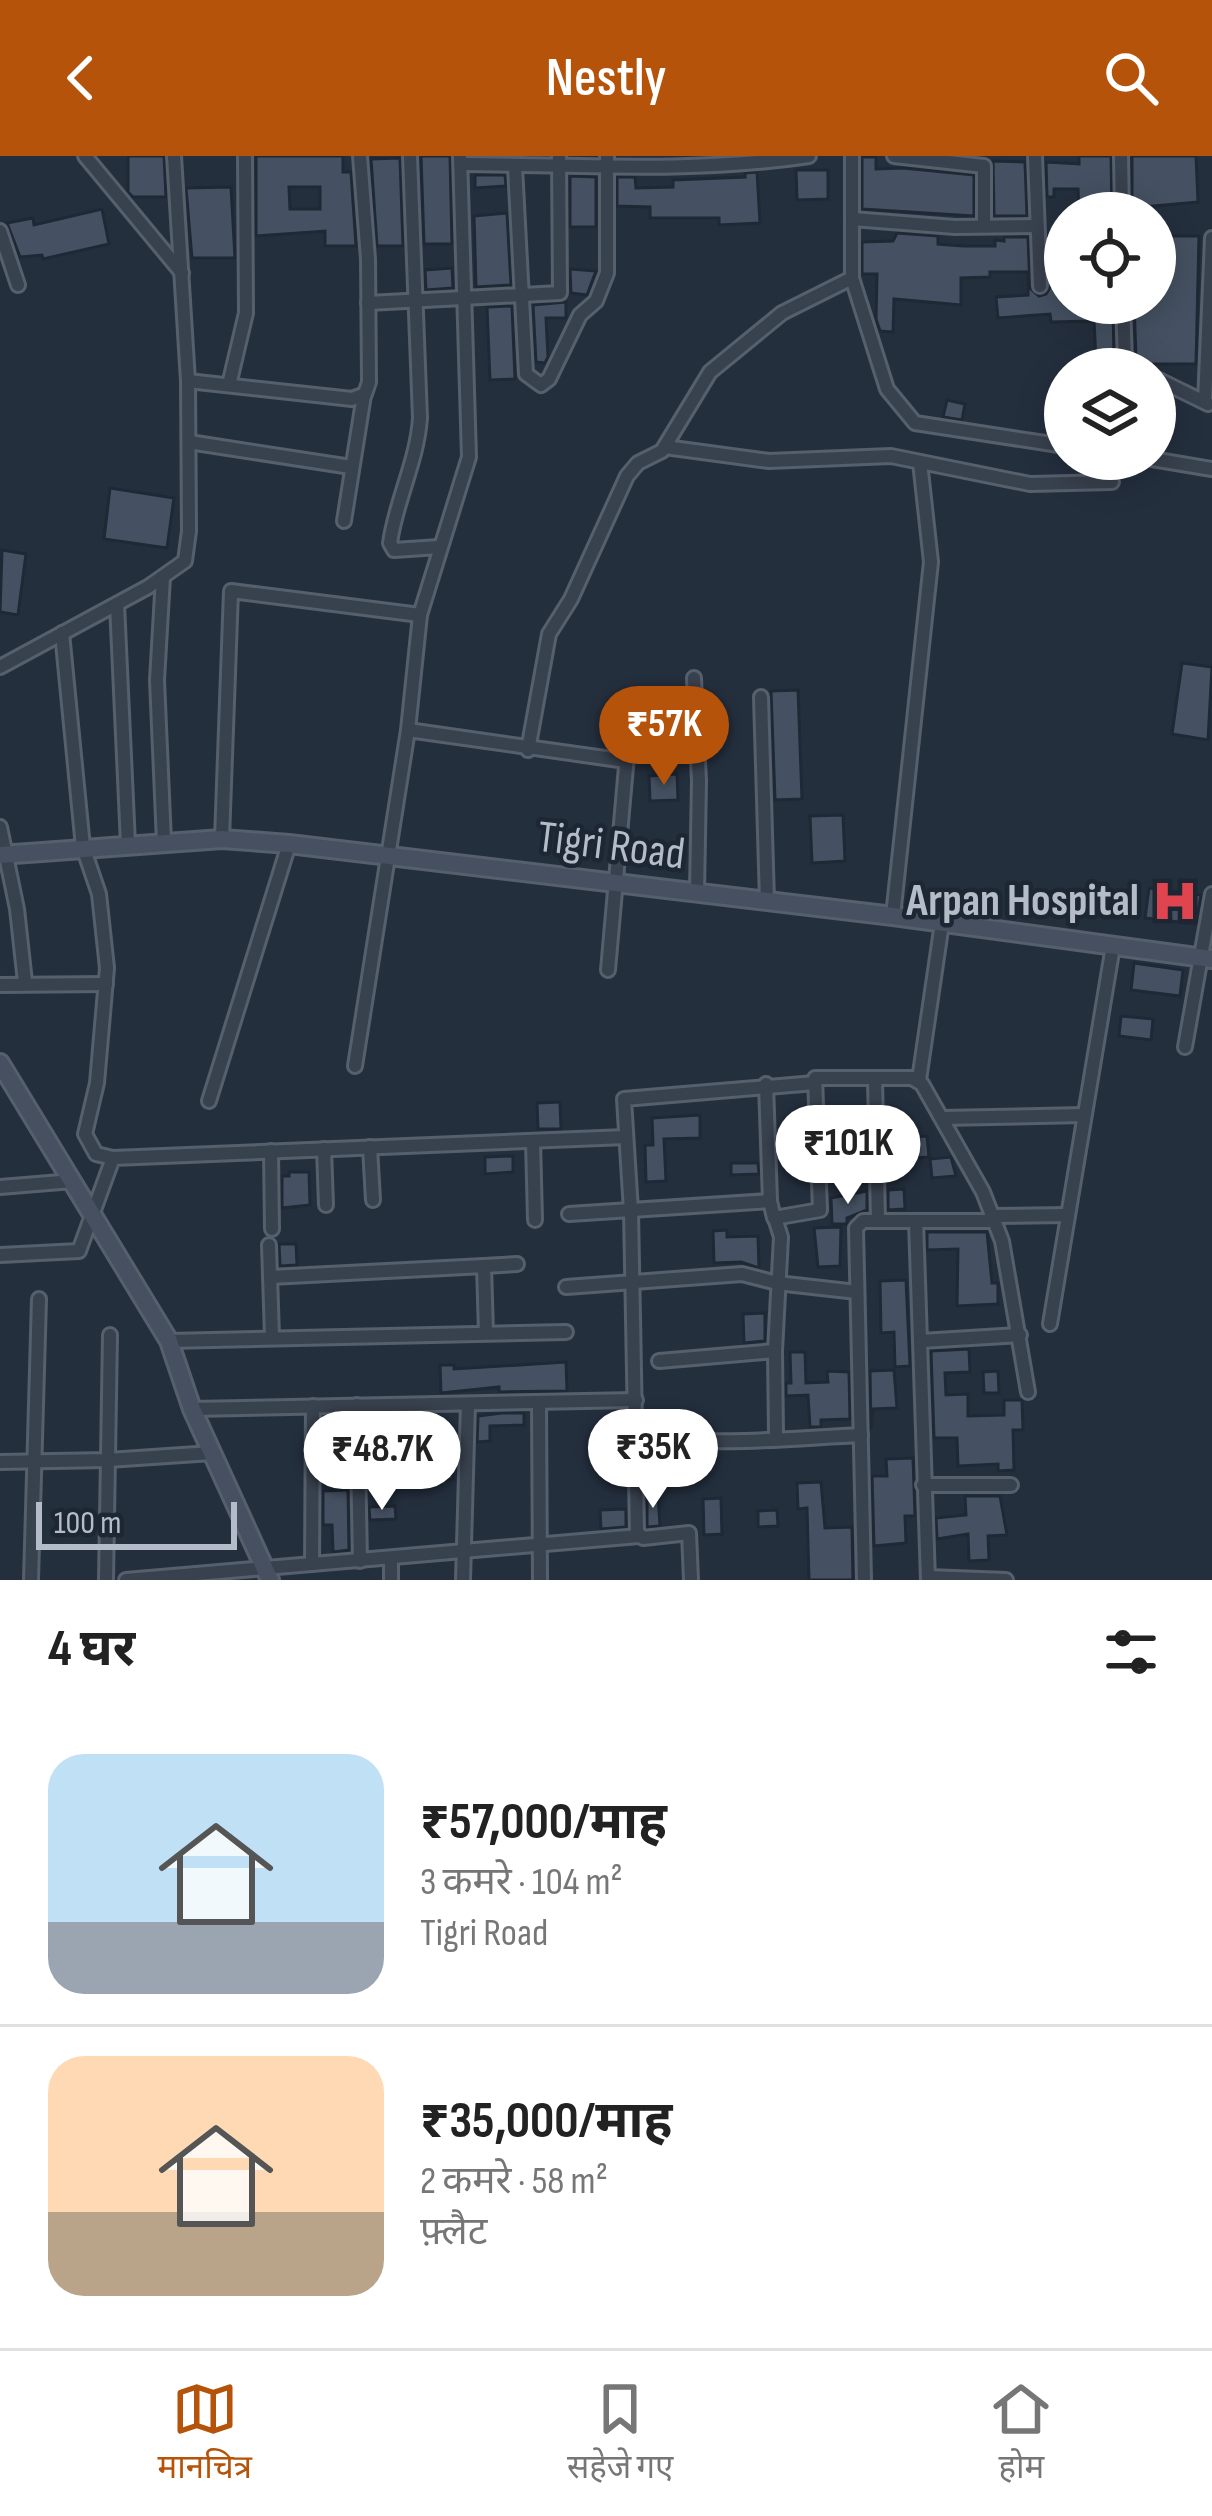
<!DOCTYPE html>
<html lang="hi">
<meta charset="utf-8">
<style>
body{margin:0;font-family:"Sofia Sans Condensed","Noto Sans Devanagari",sans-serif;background:#f2f2f2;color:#222;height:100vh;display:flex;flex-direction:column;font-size:45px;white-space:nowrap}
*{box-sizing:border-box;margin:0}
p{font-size:39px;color:#767676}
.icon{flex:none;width:66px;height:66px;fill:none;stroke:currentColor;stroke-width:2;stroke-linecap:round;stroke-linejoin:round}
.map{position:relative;height:1424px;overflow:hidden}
.details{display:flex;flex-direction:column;background:#fff;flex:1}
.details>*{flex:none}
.fabs{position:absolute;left:1044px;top:36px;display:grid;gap:24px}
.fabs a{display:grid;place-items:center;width:132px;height:132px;border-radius:50%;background:#fff;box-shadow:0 6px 30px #0003;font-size:60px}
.scale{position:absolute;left:36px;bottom:30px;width:201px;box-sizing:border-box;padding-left:12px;border:6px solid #b4bcc9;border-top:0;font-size:33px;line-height:42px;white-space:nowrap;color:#b4bcc9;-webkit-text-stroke:9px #1d2633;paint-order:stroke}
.price{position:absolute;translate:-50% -102px;padding:0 27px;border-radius:42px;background:#fff;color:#222;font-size:39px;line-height:78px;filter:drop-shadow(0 3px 6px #0008)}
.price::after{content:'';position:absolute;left:50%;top:72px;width:36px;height:27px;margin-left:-18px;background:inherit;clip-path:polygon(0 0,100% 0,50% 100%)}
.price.on{background:#b45309;color:#fff}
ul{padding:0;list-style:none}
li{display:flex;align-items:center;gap:36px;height:300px;padding:0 48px}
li+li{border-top:3px solid #e0e0e0}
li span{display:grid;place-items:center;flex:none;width:336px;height:240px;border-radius:36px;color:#555}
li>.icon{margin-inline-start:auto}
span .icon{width:144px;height:144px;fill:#fffc;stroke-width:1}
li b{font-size:51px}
h2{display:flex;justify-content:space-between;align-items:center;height:144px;padding:0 48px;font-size:51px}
header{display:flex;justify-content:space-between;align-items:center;height:156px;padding:0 48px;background:#b45309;color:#fff;font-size:54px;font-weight:600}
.tab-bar{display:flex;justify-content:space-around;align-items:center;height:168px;border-top:3px solid #e0e0e0;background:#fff;font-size:33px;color:#767676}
.tab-bar a{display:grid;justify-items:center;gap:6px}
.tab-bar .on{color:#b45309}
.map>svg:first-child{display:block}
.building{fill:#455162;stroke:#1f2835;stroke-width:3;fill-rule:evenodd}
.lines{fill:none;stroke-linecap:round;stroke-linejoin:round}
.street-casing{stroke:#565f6c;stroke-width:18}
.secondary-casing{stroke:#565f6c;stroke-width:22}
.street{stroke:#38414e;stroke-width:12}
.secondary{stroke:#465061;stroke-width:16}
.labels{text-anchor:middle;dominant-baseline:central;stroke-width:9;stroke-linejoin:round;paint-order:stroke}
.street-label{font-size:45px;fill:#b4bcc9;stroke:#1d2633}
.poi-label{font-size:45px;font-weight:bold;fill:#b4bcc9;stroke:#1d2633;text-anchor:end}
</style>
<header><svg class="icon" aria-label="back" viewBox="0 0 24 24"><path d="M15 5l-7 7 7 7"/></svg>Nestly<svg class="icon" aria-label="search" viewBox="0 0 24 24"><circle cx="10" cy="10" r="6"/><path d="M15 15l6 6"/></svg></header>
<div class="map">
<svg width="1212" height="1424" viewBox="0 0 1212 1424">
<rect width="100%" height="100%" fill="#242f3e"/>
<g class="building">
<path d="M128,0H164L166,41H133L128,36Z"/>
<path d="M256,0H343V16H351L356,90H325V75L256,80ZM289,31H320V53H290Z"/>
<path d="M421,0H450L452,88H424Z"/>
<path d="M1079,0H1111L1112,57H1079L1078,33H1054V41H1047L1046,6L1079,8Z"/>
<path d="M1132,0H1196L1198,46L1132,52Z"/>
<path d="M862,1H876V13L903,12L974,19V60L862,53Z"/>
<path d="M400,2L403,90H377L371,3Z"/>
<path d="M993,5L1025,6L1027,60H994Z"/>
<path d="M796,14H828V43L797,44Z"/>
<path d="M757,16L760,67L719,69V62H650V51L617,50V21H635L636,32L673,31V24L745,21V17Z"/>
<path d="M475,19H505L506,30L475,32Z"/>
<path d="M570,20L596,21V71H570Z"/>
<path d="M231,31L235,102H192L186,32Z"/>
<path d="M102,53L109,88L43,103L42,99L20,101L7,67L33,62L34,69Z"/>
<path d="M507,57L511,129L476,131L474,60Z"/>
<path d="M897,77L938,80V88L963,90H995V84L1004,85V81H1028L1030,132L1039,140L1046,138L1050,131L1049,78H1065V147H1113L1114,204L1096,205L1094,165L1051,166L1050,158L998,162L996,141L1028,139V116H990V121L961,122V149L894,143L893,176L880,175L876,163L877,118H862V86L893,85Z"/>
<path d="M1166,80H1199L1196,208H1145L1136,201L1134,147H1155V88H1166Z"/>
<path d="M452,112L453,132L426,134L425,114Z"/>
<path d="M570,113L596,115L587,139L571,137Z"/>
<path d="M566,146V162H546L548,201L545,207L536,206L533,149Z"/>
<path d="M512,150L515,223L490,224L487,151Z"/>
<path d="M947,244L965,248L962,264L943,261Z"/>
<path d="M110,332L174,342L167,392L104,383Z"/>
<path d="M2,394L26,398L18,459L0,456Z"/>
<path d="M1182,507L1212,511L1208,584L1172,578Z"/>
<path d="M798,534L802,643L775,644L771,535Z"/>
<path d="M677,618L678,644L650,645L649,620Z"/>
<path d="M843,659L845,705L812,707L810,660Z"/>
<path d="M1149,732L1201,739L1196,768L1145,762Z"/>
<path d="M1134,807L1183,814L1180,840L1131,834Z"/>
<path d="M1121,860L1153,863L1151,884L1119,880Z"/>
<path d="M560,946L561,973H538L537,947Z"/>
<path d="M700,959V982L664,983L666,1025L646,1026L645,989H653L652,962Z"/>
<path d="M927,980L929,1001L915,1002L913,981Z"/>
<path d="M513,1000V1016L485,1018V1001Z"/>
<path d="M951,1001L956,1020L932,1022L930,1003Z"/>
<path d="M731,1007H758L759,1018L731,1019Z"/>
<path d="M289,1016H309L310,1049L282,1052V1020H289Z"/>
<path d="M904,1033L905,1053L888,1054V1034Z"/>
<path d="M867,1035V1054L847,1062V1068H832L831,1042Z"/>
<path d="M841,1071L840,1110L818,1111L814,1072Z"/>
<path d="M727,1074V1081L758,1080L759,1112L741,1106L714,1107L713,1075Z"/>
<path d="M927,1076H987L992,1127H998V1148L957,1150L958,1093L927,1094Z"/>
<path d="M279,1088H296L297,1109L280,1110Z"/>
<path d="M906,1124L910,1210L895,1211L894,1176L881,1177L880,1125Z"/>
<path d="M765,1157V1185L744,1187L743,1158Z"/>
<path d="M969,1193L970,1216L945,1217L946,1239L968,1238V1260L1004,1259V1244H1022L1023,1274H1013L1014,1314L998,1315V1308L958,1310L957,1282H934L931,1195Z"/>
<path d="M790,1196H805L806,1227L828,1226L827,1215L849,1216L850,1263L821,1264V1271H810L808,1239L786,1240V1227H791Z"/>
<path d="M566,1206L567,1235L499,1236V1231L441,1237L440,1209H454V1213Z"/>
<path d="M894,1214L897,1252L873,1253L871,1273L870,1215Z"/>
<path d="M998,1215L999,1237H984L983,1216Z"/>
<path d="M502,1257H524V1269L490,1270V1285L477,1286L478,1260Z"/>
<path d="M399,1299V1329L369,1330L368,1300Z"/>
<path d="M913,1302L915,1360H905L906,1387L874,1390L872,1320H887L886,1303Z"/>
<path d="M452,1306L453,1323L422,1324V1307Z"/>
<path d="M821,1326L825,1372L852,1371L853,1424H809L807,1352L798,1353L797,1327Z"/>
<path d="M348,1334L349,1394L333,1396L332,1369H323V1335Z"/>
<path d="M647,1338H658L660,1370L647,1371Z"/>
<path d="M965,1340H1000L1007,1379L988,1380L989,1404L969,1405L968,1378L937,1383L936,1362L966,1359Z"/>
<path d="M721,1342L722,1378L704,1379L703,1343Z"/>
<path d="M395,1350L396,1363L370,1364L369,1351Z"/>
<path d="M626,1353V1371L601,1373L600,1354Z"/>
<path d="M777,1354L778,1370L758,1371V1355Z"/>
</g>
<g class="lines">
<g class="street-casing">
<g id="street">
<path d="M85,0L182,117"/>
<path d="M410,0L420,262C417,306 396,344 390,387L394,394L439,391"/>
<path d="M852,0V122L887,233L915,267L1065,290"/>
<path d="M894,0L984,10V70"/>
<path d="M1035,0L1040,130"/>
<path d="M1121,0L1122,57"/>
<path d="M461,8C576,9 695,17 809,0"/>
<path d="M515,11L526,218L541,229L549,223L580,159L596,145L607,117V0"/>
<path d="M852,63L955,71L1037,70"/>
<path d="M0,75L18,129"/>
<path d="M368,147L560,137L559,0"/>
<path d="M1123,147L1125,207L1136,213"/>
<path d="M1155,222L1208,248"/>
<path d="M188,225L352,243L365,238L369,226L368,103L360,0"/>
<path d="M229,229L246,157L245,0"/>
<path d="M1205,246L1212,82"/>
<path d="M189,286L351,311"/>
<path d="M665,291L769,305L891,300L1030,328L1112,326"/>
<path d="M1152,303L1212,313"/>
<path d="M344,365L364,239"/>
<path d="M163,421L157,524L164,686"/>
<path d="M117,448L128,688"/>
<path d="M62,477L83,691L99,738L107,812L97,927L85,978L96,998L113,1002"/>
<path d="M0,511L148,431L185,405L189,375L188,225L174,0"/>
<path d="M694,522L699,625L697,736"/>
<path d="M761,541L767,745"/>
<path d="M408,574L626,605"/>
<path d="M528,594L549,478L571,443L627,320L638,307L662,295L710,216L782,157L852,122"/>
<path d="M0,671L17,753L25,826"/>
<path d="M222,683L231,435L420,459"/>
<path d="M893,760L931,406L920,306"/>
<path d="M608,814L632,543"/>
<path d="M0,829L106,828"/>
<path d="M1185,891L1212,738"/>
<path d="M355,910L408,574L420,459L469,301L460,0"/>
<path d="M875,923L878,1064"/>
<path d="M919,924L942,767"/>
<path d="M766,928L770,1045L774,1062L820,1054L815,922H912L922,928L983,1036L1002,1085L1028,1236"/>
<path d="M209,945L289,688"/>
<path d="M942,962L1084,959"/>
<path d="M533,985L535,1064"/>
<path d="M370,991L373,1044"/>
<path d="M324,993L326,1049"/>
<path d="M271,995L272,1073"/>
<path d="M0,1031L73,1025"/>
<path d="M569,1058L770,1045"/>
<path d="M992,1060L1068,1059"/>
<path d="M775,1062L781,1081L775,1195L776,1280"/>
<path d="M916,1065L928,1424"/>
<path d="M269,1089L272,1180"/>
<path d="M0,1099L79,1095L113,1002L626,981"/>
<path d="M484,1110L517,1108"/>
<path d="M270,1121L484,1110L486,1177"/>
<path d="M566,1131L742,1118L777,1127L857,1136"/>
<path d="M1050,1168L1113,790"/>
<path d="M169,1185L566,1176"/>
<path d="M921,1185L1020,1179"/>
<path d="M659,1205L775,1195"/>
<path d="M539,1247L540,1424"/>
<path d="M357,1249L360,1405"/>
<path d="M192,1253L636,1244"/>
<path d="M673,1284C736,1288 798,1282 861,1279"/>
<path d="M0,1306L108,1304L212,1297"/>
<path d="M923,1329H1011"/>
<path d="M391,1402V1424"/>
<path d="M312,1408L313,1250"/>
<path d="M928,1421L1006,1424"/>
<path d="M31,1424L39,1143"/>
<path d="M106,1424L110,1179"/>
<path d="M126,1424L639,1380"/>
<path d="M463,1424L468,1248"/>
<path d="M691,1424L689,1377L643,1382L637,1376L631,1055L624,943L815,927"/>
<path d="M864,1424L856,1072L863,1065H994"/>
</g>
</g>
<g class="secondary-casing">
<g id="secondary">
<path d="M0,699L222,683L289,688L893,760L1212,803"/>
<path d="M0,907L169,1185L192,1253L270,1424"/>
</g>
</g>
<use href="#street" class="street"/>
<use href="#secondary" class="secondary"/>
</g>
<defs>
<g id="hospital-bare" transform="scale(3.6)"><path d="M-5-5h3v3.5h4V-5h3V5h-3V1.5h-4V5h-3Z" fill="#e0444e" stroke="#1d2633" stroke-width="2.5" paint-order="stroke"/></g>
</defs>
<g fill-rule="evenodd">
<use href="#hospital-bare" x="1175" y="745"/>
</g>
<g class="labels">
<g class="street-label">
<text transform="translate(611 690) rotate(7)">Tigri Road</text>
</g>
<g class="poi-label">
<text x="1139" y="745">Arpan Hospital</text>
</g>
</g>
</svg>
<div class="fabs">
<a><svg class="icon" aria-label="locate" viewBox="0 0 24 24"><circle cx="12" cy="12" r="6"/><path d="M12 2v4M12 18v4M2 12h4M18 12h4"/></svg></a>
<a><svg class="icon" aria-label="layers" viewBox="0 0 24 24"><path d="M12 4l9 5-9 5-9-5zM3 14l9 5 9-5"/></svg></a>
</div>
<div class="scale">100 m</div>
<b class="price on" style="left:664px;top:632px">₹57K</b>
<b class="price" style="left:848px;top:1051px">₹101K</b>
<b class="price" style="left:653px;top:1355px">₹35K</b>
<b class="price" style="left:382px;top:1357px">₹48.7K</b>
</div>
<section class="details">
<h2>4 घर<svg class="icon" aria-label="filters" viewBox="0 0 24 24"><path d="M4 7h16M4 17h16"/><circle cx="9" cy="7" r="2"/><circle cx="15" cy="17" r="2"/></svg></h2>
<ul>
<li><span style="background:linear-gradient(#bfe0f5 70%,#9aa5b1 0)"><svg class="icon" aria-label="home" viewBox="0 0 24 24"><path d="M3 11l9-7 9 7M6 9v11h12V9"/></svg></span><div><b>₹57,000/माह</b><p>3 कमरे · 104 m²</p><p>Tigri Road</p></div></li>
<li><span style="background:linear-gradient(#ffd9b3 65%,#b9a48a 0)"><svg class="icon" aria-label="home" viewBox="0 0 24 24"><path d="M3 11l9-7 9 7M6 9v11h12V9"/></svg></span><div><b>₹35,000/माह</b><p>2 कमरे · 58 m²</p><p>फ़्लैट</p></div></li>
</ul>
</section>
<nav class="tab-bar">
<a class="on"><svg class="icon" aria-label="map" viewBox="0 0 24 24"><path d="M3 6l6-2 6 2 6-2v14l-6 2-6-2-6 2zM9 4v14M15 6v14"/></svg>मानचित्र</a>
<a><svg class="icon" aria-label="saved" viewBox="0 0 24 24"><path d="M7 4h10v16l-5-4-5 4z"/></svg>सहेजे गए</a>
<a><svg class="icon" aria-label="home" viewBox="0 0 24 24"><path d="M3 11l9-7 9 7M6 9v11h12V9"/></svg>होम</a>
</nav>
